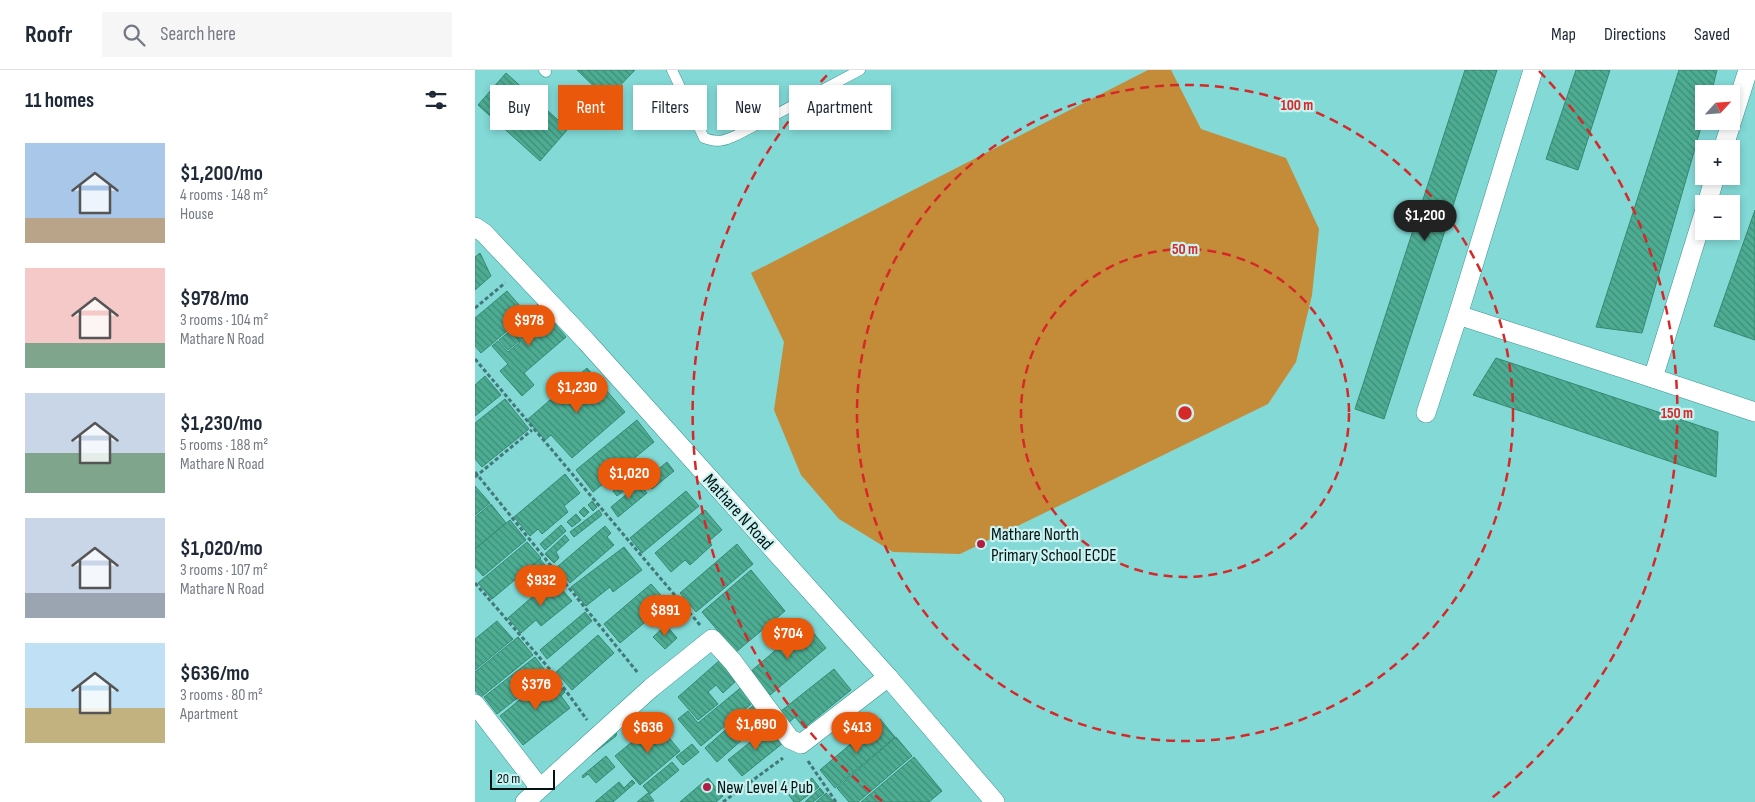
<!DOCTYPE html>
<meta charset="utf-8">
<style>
body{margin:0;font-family:"Sofia Sans Condensed",sans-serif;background:#f6f6f7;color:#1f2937;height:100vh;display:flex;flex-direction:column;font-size:19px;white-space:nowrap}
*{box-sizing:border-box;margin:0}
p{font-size:16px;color:#747a83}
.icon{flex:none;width:28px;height:28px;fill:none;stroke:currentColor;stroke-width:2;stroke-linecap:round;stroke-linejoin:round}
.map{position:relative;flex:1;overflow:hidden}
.side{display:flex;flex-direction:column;background:#fff;width:475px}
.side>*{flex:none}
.banner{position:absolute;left:15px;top:15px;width:475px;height:45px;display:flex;gap:10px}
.needle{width:32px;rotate:64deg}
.tools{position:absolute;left:1220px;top:15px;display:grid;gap:10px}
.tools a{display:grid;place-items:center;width:45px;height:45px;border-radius:0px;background:#fff;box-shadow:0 2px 8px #0003;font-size:25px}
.scale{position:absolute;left:15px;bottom:12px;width:65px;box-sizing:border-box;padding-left:5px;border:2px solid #001414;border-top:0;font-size:14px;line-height:18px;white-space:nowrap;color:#001414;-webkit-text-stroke:4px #c9f2f0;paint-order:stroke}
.price{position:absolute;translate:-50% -42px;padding:0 11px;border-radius:18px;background:#ea580c;color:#fff;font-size:16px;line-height:32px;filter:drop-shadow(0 1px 2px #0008)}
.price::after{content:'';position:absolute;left:50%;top:30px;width:15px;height:11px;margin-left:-8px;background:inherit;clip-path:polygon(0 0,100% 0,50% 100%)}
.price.selected{background:#222;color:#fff}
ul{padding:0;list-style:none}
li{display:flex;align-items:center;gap:15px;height:125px;padding:0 25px}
li span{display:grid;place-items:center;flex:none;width:140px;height:100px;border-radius:0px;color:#555}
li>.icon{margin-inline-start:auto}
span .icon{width:60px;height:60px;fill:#fffc;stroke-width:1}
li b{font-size:21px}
h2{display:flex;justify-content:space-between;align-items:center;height:60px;padding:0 25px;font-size:21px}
.tag{padding:0 18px;border-radius:0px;background:#fff;box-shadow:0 2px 8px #0003;font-size:18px;line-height:45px}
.tag.selected{background:#ea580c;color:#fff}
header{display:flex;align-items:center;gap:30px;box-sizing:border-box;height:70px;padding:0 25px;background:#fff;border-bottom:1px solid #e0e1e3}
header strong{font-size:24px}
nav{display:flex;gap:28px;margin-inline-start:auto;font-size:18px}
.search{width:350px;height:45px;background:#f6f6f7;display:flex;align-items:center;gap:12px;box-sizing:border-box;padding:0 18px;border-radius:0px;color:#747a83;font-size:19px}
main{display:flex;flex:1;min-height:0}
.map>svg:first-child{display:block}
.grass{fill:#c48b38}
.building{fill:url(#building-back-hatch);stroke:#388872}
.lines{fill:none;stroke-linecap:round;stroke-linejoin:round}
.lane-casing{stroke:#3a9592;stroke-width:11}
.street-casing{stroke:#3a9592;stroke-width:20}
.path{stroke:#427876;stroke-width:3;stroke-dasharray:4 2.5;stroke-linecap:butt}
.lane{stroke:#fff;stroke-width:10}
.street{stroke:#fff;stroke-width:19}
.ring{fill:none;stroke:#d62828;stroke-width:2.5;stroke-dasharray:9 6}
.poi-dot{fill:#b11e45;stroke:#c9f2f0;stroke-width:2}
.labels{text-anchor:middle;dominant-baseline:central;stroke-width:4.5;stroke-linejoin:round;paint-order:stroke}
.street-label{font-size:18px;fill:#001414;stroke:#c9f2f0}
.poi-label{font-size:18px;fill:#001414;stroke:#c9f2f0;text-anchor:start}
.centre{fill:#d62828;stroke:#c9f2f0;stroke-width:2.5}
.ring-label{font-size:15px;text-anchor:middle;font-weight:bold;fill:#d62828;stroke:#c9f2f0;stroke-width:4.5;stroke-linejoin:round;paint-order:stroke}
</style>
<header>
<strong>Roofr</strong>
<div class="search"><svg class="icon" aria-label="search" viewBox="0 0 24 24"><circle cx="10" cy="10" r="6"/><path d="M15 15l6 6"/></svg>Search here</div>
<nav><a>Map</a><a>Directions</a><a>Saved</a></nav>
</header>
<main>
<section class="side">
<h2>11 homes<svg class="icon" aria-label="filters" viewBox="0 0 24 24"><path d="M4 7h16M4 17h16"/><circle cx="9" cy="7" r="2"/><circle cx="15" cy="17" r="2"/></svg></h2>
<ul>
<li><span style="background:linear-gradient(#a9c7e8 75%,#b9a48a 0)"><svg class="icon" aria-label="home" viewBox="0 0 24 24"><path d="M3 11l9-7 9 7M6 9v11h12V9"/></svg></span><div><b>$1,200/mo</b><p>4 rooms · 148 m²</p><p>House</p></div></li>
<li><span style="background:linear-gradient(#f6c9c9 75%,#7fa58c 0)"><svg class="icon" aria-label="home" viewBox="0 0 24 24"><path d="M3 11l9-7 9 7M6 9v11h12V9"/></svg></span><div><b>$978/mo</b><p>3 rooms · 104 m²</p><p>Mathare N Road</p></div></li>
<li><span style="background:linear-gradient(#c9d6e8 60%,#7fa58c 0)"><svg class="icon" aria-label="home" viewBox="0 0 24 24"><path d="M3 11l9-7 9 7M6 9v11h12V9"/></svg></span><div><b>$1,230/mo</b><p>5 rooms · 188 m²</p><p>Mathare N Road</p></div></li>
<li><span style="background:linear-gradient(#c9d6e8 75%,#9aa5b1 0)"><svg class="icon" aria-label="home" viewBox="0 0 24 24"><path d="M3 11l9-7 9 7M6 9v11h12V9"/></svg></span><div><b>$1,020/mo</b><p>3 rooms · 107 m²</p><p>Mathare N Road</p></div></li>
<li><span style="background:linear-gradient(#bfe0f5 65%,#c2b280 0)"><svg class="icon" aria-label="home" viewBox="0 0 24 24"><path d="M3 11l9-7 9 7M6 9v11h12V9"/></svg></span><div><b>$636/mo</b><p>3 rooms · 80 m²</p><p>Apartment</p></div></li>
</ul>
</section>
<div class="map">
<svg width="1280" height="732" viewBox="0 0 1280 732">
<defs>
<pattern id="building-back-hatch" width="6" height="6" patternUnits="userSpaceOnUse" patternTransform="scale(1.25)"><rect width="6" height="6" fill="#4dad93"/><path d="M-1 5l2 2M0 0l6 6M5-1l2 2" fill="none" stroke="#3e8c77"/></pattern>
</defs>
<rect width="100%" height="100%" fill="#82d9d6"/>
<path class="grass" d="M673,0H696L726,59L811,88L844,159L837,225L821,292L793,334L485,484L418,482L364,449L326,405L299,340L309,272L276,203Z"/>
<g class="building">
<path d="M102,0H160L132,29Z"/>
<path d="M990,0H1022L909,349L880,339Z"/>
<path d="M1101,0H1135L1103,100L1071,89Z"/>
<path d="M1204,0H1242L1236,24H1229V47L1167,263L1121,257Z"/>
<path d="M31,3L93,59L65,91L3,35Z"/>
<path d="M1280,140V270L1239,256Z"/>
<path d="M5,183L16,206L0,220V187Z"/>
<path d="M32,221L52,244L6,283L0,276V248Z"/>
<path d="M63,234L91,267L49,303L59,315L47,326L25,301L33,294L17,276L23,271L33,282L45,272L34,259Z"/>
<path d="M35,261L44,271L33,280L24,270Z"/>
<path d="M1021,288L1243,362L1241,407L998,325Z"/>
<path d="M112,298L150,342L97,388L76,365L70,370L52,350Z"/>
<path d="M10,306L26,325L0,346V315Z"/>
<path d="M30,329L54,359L7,397L0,389V353Z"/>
<path d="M162,350L179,372L118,422L101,400Z"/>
<path d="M176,390L181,395L176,400L170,395Z"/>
<path d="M192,392L199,401L177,419L170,410Z"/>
<path d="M164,399L169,405L164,410L159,404Z"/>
<path d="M90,404L105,423L89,436L93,442L67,464L63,459L55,466L39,447Z"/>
<path d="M157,405L162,411L155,416L150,411Z"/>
<path d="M164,414L172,423L143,447L136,437Z"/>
<path d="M0,416L15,433L0,445Z"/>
<path d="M145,416L149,421L142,426L138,421Z"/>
<path d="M211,421L224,436L167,483L155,468Z"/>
<path d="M117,431L122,437L118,441L113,435Z"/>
<path d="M16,434L31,453L0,479V447Z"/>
<path d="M109,437L114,442L109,447L104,442Z"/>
<path d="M124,440L127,445L99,467L95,462Z"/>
<path d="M230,440L247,460L234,471L237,475L215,495L210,490L196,502L180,483Z"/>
<path d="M101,444L106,450L97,457L92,452Z"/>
<path d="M35,450L51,470L8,506L0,497V479Z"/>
<path d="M86,455L91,461L70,480L65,474Z"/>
<path d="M130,456L136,463L132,467L139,475L95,513L82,497Z"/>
<path d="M90,465L94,470L81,482L84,488L79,493L70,484Z"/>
<path d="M52,472L66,488L17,529L3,513Z"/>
<path d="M262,474L278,494L221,542L205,523Z"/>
<path d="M149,477L167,500L138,522L135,517L111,536L96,517Z"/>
<path d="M65,489L80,507L58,525L43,508Z"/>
<path d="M276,500L310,541L261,582L227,542Z"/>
<path d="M78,509L97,531L66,556L61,550L46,563L33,548Z"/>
<path d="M176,514L193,533L145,573L129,554Z"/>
<path d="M110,542L117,551L72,589L65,580Z"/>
<path d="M22,551L38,569L0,600V569Z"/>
<path d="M331,554L351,578L295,625L274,603Z"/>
<path d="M191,555L202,568L190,579L178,567Z"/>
<path d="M123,565L139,583L97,620L81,602Z"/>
<path d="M43,567L58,585L6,627L0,620V602Z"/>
<path d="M60,587L73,604L22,644L9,627Z"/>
<path d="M245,590L262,610L248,623L241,615L233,622L243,634L223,650L203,627Z"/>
<path d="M359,599L376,620L329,658L320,647L310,656L301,645Z"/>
<path d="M71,608L77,615L81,612L90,622L86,626L95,638L48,675L25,646Z"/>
<path d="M269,615L281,630L226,676L203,649L213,641L223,653Z"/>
<path d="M282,632L294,646L242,692L230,678Z"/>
<path d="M405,649L420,667L360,718L345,700Z"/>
<path d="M181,652L205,681L165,715L140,686Z"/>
<path d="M143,655L141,666L107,692Z"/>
<path d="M295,656L308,673L267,706L253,690Z"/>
<path d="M421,667L437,686L383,732H374L362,718Z"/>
<path d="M217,674L224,682L208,695L201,687Z"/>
<path d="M131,686L140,697L121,713L113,704L108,708L107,706Z"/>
<path d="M439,687L467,721L454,732H386Z"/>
<path d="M197,692L204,700L175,724L168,716Z"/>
<path d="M233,708L248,726L241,732H205Z"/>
<path d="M337,708L344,717L324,732H319L314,725Z"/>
<path d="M157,710L160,713L138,732H120L144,712L149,718Z"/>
<path d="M345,718L349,723L338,732H330Z"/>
<path d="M173,723L179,731L162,732Z"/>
<path d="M351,723L359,732H341Z"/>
</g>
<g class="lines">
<g class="lane-casing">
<g id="lane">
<path d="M69,0L71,2"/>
<path d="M197,0L229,68C243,73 249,71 262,65L385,0"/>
</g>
</g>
<g class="street-casing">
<g id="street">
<path d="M1248,79L1273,0"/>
<path d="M1232,134L1240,106"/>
<path d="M0,157L9,163L111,271L413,607L520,732"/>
<path d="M983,245L1178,308L1229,143"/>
<path d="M1178,308L1280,342"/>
<path d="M951,343L983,245L1058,0"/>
<path d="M0,634L65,718"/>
<path d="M50,732L176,618L237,569L258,592L315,669L326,674L413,607"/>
</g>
</g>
<g class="path">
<path d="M0,238L30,213"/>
<path d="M0,289L225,555"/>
<path d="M0,402L163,603"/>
<path d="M0,407L57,360"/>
<path d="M0,513L78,603L112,650"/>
<path d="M333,691L361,732"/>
<path d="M248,732L308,688"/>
</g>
<use href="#lane" class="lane"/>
<use href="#street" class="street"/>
</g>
<g class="ring">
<circle cx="710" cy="343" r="164"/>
<circle cx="710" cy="343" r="328"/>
<path d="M407 731A492 492 0 0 1 356 1M1064 1A492 492 0 0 1 1013 731"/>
</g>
<g class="poi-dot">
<circle cx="506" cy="474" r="5"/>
<circle cx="232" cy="717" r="5"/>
</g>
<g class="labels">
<g class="street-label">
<text transform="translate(263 442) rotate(48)">Mathare N Road</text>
</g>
<g class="poi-label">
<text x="516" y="464">Mathare North<tspan x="516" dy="21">Primary School ECDE</tspan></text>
<text x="242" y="717">New Level 4 Pub</text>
</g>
</g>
<circle cx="710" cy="343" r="8" class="centre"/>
<g class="ring-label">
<text x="822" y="40">100 m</text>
<text x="710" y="184">50 m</text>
<text x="1202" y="348">150 m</text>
</g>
</svg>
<div class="tools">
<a><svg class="needle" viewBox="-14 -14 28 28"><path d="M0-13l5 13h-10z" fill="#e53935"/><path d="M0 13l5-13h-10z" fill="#747a83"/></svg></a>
<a>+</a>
<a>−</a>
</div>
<div class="scale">20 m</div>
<b class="price selected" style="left:950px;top:172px">$1,200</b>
<b class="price" style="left:54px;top:277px">$978</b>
<b class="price" style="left:102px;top:344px">$1,230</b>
<b class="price" style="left:154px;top:430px">$1,020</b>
<b class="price" style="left:66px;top:537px">$932</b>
<b class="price" style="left:190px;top:567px">$891</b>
<b class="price" style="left:313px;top:590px">$704</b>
<b class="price" style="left:61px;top:641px">$376</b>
<b class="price" style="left:281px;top:681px">$1,690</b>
<b class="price" style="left:173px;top:684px">$636</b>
<b class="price" style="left:382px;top:684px">$413</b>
<div class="banner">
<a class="tag">Buy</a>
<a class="tag selected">Rent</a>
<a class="tag">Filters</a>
<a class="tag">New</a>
<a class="tag">Apartment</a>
</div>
</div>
</main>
